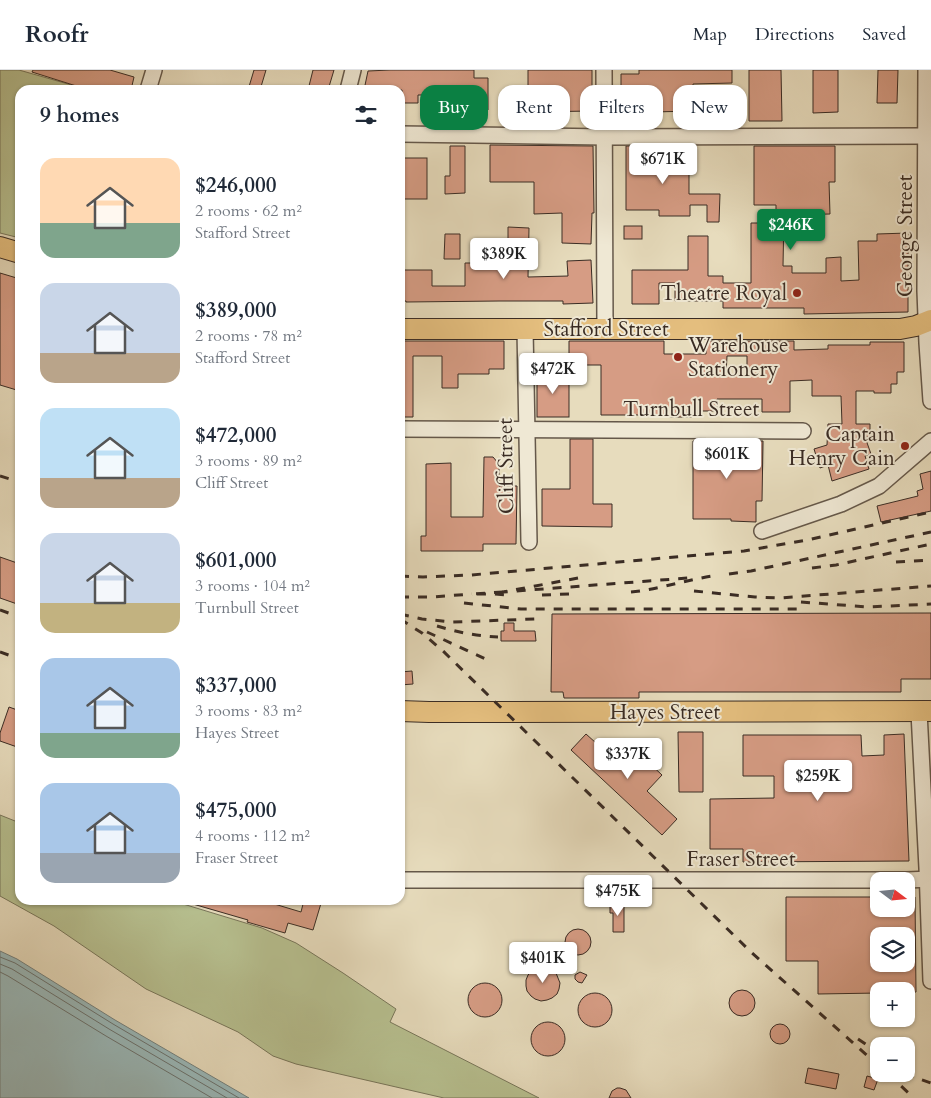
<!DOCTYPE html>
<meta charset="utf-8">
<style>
body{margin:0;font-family:Cardo,serif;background:#f6f6f7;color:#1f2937;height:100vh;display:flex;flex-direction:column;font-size:19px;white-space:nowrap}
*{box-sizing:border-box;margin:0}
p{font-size:16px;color:#747a83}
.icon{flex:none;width:28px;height:28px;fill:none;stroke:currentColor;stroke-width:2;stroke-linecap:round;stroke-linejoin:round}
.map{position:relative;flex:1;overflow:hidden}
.details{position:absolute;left:15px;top:15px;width:390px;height:820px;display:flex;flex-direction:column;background:#fff;border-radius:15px;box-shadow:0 1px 4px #0004}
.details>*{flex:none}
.top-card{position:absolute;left:420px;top:15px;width:435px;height:45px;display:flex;gap:10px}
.needle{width:32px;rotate:106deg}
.buttons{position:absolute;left:870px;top:802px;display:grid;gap:10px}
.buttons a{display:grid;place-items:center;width:45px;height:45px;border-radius:10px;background:#fff;box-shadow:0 1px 4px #0004;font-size:25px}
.price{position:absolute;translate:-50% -42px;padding:0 11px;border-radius:5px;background:#fff;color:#222;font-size:16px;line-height:32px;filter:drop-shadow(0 1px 2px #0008)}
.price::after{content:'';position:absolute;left:50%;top:30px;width:15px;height:11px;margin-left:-8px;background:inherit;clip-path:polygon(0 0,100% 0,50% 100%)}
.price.active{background:#0b8043;color:#fff}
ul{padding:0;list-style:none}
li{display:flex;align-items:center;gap:15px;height:125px;padding:0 25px}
li span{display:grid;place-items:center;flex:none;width:140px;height:100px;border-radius:15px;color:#555}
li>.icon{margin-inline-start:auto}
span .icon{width:60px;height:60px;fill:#fffc;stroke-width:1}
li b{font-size:21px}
h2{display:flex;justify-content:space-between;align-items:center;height:60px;padding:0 25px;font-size:21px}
.chip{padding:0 18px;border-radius:15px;background:#fff;box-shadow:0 1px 4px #0004;font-size:18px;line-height:45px}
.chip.active{background:#0b8043;color:#fff}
header{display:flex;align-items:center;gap:30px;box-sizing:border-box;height:70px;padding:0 25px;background:#fff;border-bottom:1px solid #e0e1e3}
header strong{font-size:24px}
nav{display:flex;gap:28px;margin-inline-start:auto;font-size:18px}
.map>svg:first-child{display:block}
.green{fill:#b7c090;stroke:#78765a}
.water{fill:#9ab9ba;stroke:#74817e}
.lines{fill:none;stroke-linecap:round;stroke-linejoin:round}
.shore{stroke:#6a726f;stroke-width:1}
.building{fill:#d69c84;stroke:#3a2c24;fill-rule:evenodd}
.minor-casing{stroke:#65584a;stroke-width:18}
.major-casing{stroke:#3a2c24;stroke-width:22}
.minor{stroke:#efe8d4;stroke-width:15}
.major{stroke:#e4be7e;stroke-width:20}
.rail{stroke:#3a2c24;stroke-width:3;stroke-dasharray:9 9;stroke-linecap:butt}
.poi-dot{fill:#8f2418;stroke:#efe8d4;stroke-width:2}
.labels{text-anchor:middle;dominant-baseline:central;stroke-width:4;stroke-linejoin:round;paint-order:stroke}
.street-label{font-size:21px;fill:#3a2c24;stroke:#efe8d4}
.poi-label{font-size:21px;fill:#3a2c24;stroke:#efe8d4;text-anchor:end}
</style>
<header>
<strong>Roofr</strong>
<nav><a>Map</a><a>Directions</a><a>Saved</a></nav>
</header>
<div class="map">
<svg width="931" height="1028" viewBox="0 0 931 1028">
<rect width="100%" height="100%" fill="#e7dcbd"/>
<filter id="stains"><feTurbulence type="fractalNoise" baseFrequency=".004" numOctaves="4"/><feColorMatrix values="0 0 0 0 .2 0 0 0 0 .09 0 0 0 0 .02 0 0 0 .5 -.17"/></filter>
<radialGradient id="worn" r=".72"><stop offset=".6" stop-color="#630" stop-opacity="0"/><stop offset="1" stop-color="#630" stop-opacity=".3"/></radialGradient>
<g class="green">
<path d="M0,0H19L89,20H20V168L0,163Z"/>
<path d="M0,745L20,753V830H170L262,858L296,873L343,903L396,939L390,952L539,1028H444L296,994L273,986L238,962L146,919L54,856L0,826Z"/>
</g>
<path class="water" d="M0,881L17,889L115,950L249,1028H0Z"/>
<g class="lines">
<g class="shore">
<path d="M0,887L15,893L113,954L239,1028"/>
<path d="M0,894L12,899L109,959L227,1028"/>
<path d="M0,902L8,906L106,966L212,1028"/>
</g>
</g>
<g class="building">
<path d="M33,0H110L134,7L131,20H89L32,2Z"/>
<path d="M254,0H266L260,20H248Z"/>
<path d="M313,0H334L328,20H308Z"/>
<path d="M390,0H474V8H488V40H462V25H418V33H402V20H364L368,1Z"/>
<path d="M528,0H592V41L528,42Z"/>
<path d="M639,0H732V13L693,14L694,41L652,42V52H625L622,51L619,47V28H621V4H639Z"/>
<path d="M749,0H781L782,51H749Z"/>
<path d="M813,0H838V42L813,43Z"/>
<path d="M878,0H898L897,33H877Z"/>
<path d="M490,75L593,76L594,143H592L591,174L562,173V143L534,144V112H490Z"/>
<path d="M450,76H465V123L445,124V106H450Z"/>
<path d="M626,76H670L671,95H689V124H720L719,152H707V135H690V146H659V140H626Z"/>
<path d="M754,76H835V112H829L830,144L784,145L783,196H792V203H826V188L841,187V211L859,210L858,171H877V164L908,163V242L804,244V238H723V231H675V213H659V234H632V200H688V166H708V206H723V213H751V153H776V135H754Z"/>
<rect x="400" y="88" width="27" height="41"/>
<rect x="624" y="156" width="18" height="13"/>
<path d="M508,157L529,158L528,207L568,206L567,191L591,190L593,233L563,234V231H499L406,232V231H400V200H432V216H465V193H500V183L508,175Z"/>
<path d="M445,164H460V189H444Z"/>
<path d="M0,203L20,209V321L0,315Z"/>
<path d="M400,271H504V299H489V304H458V318H442V286H413V347H400Z"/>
<path d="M569,271H664V284H706V271H794V280L828,279V275H870V272H904V302H897V314H891V323H874V321H856V354H870V367H865L871,384L865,386L869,399L832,411L828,395L820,398L814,379L827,375L828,354H842L841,326H812V310L790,311V342H762V329H717V341H697V347H667V345H601V295H569ZM727,286H747V305H726Z"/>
<rect x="537" y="303" width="32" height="44"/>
<path d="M570,369H593V434H612V457L542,456V419H570Z"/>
<path d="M693,371H763L762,431H756V452L731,451V449H693Z"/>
<path d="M484,387H493L499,394V416H517L516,474H483V481H421V466H426V394L451,393V447H483Z"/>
<path d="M931,401V441L881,452L877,436L918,426L917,421L923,419L920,404Z"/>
<path d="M0,487L20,494V535L0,528Z"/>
<path d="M931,543V609H901V622H639V628H564L563,622H551L552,544Z"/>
<path d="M504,553H514V561H535L536,571H501V561H504Z"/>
<path d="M412,601L413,614L400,615V602Z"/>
<path d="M9,637L20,641V678L0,671V663Z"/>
<path d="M678,662H703V722H679Z"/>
<path d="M586,664L616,691L630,675L662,705L647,721L677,749L662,765L571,680Z"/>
<path d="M904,664L909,791L743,792V779H710V729L774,728V706H743V665H861L862,686L884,685V665Z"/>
<path d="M786,827H879V839H906V827H915L916,922L906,923V921H879V923L818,924V891H786ZM879,866H906V894H879Z"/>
<path d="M187,830H261L301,842L304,830H322L313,860L288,853L285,863L247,852L248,850L186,832Z"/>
<path d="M610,833H624V862H613V843H610Z"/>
<circle cx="578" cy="872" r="13"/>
<path d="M534,899H553L556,903L560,913L559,919L557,924L552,928L547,930L541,931L535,929L531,926L527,921L526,916V910L528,905Z"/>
<path d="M580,902L587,905L582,913L578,912L575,909V905Z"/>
<circle cx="485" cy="930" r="17"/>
<circle cx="742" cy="933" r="13"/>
<circle cx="595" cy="940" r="17"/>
<circle cx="548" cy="969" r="17"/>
<circle cx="780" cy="964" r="10"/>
<path d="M808,998L839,1004L836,1019L805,1013Z"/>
<path d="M867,1006L878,1009L874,1020L864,1017Z"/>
<path d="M617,1018H620L626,1020L631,1028H609L612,1021Z"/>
</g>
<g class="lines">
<g class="minor-casing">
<g id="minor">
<path d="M604,0L605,258"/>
<path d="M926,0L925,221L927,273L931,331"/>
<path d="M148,20L154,0"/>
<path d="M348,20L353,0"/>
<path d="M400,64L605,67L926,66"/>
<path d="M525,259L529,472"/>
<path d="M400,359L803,361"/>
<path d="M762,461L841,434L879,416L931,371"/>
<path d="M919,642L927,798L931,911"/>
<path d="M400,810H907L931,809"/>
</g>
</g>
<g class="major-casing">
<g id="major">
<path d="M0,177L20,183"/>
<path d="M400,259H900L916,256L931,250"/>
<path d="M400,641L429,642H507L931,641"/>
</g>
</g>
<use href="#minor" class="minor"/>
<use href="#major" class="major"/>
<g class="rail">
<path d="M0,406L20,412"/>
<path d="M896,492L931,490"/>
<path d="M812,498L836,495L931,474"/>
<path d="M729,504L751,501L931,462"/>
<path d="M400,506L423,507L471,505L744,481L807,470L931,442"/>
<path d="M578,508L503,522L688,508"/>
<path d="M694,521L755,527L780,528L931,516"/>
<path d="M503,522L472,524H494L509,525"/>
<path d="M631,522C661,519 689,509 719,505"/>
<path d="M542,525L569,524"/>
<path d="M400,527H431L472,524"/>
<path d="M801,532L868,537L931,534"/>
<path d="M464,533L521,539H801"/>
<path d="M0,540L20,547"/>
<path d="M400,544L422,549L453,552L535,549"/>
<path d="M400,549L422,563L443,581L751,882L879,996"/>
<path d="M437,556C457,562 476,566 498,567"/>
<path d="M427,562L488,590"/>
<path d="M0,582L20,589"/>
<path d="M858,969L879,983"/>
<path d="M888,1004L914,1028"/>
<path d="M905,1004L931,1013"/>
</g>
</g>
<g class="poi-dot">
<circle cx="797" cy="223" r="5"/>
<circle cx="678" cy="287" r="5"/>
<circle cx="905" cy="376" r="5"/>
</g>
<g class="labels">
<g class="street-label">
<text transform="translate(905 166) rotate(-90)">George Street</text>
<text x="606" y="259">Stafford Street</text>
<text x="691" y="339">Turnbull Street</text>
<text transform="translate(506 396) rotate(-91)">Cliff Street</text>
<text x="665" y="642">Hayes Street</text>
<text x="741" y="789">Fraser Street</text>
</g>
<g class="poi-label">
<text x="787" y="223">Theatre Royal</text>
<text x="688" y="275" text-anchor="start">Warehouse<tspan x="688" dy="24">Stationery</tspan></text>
<text x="895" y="364">Captain<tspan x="895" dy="24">Henry Cain</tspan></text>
</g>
</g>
<rect width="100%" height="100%" filter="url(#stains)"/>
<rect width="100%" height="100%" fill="url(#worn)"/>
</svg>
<div class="buttons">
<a><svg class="needle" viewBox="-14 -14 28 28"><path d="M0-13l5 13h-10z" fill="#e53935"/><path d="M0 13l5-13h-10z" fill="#747a83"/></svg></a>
<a><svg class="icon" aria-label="layers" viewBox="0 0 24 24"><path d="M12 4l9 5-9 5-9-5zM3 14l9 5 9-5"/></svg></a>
<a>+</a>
<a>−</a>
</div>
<b class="price" style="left:663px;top:115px">$671K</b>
<b class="price active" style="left:791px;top:181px">$246K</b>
<b class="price" style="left:504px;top:210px">$389K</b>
<b class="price" style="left:553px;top:325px">$472K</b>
<b class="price" style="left:727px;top:410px">$601K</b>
<b class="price" style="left:628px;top:710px">$337K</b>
<b class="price" style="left:818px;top:732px">$259K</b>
<b class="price" style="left:618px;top:847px">$475K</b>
<b class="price" style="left:543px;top:914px">$401K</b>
<div class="top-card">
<a class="chip active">Buy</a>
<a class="chip">Rent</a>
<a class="chip">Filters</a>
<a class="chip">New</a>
</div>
<section class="details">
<h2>9 homes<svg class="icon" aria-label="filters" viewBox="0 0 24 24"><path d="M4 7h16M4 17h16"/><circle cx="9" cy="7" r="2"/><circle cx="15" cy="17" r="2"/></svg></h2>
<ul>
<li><span style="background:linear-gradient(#ffd9b3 65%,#7fa58c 0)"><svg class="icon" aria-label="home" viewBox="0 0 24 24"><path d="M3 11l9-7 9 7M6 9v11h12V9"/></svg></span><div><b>$246,000</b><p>2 rooms · 62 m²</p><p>Stafford Street</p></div></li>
<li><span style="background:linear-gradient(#c9d6e8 70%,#b9a48a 0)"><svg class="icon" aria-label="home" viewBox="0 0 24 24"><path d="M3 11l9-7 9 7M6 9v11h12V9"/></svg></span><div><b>$389,000</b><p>2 rooms · 78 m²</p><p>Stafford Street</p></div></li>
<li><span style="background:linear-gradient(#bfe0f5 70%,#b9a48a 0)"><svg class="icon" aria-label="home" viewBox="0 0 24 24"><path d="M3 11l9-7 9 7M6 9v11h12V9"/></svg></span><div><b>$472,000</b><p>3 rooms · 89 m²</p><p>Cliff Street</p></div></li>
<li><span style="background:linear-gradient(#c9d6e8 70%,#c2b280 0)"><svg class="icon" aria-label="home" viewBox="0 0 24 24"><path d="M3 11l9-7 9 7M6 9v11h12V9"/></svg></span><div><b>$601,000</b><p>3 rooms · 104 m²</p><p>Turnbull Street</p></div></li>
<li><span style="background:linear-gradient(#a9c7e8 75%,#7fa58c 0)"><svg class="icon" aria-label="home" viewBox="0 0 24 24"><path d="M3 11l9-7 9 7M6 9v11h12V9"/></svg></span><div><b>$337,000</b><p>3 rooms · 83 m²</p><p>Hayes Street</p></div></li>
<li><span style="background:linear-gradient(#a9c7e8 70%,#9aa5b1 0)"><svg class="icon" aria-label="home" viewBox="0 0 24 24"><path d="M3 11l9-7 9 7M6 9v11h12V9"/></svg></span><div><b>$475,000</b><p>4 rooms · 112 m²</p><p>Fraser Street</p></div></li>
</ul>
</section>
</div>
